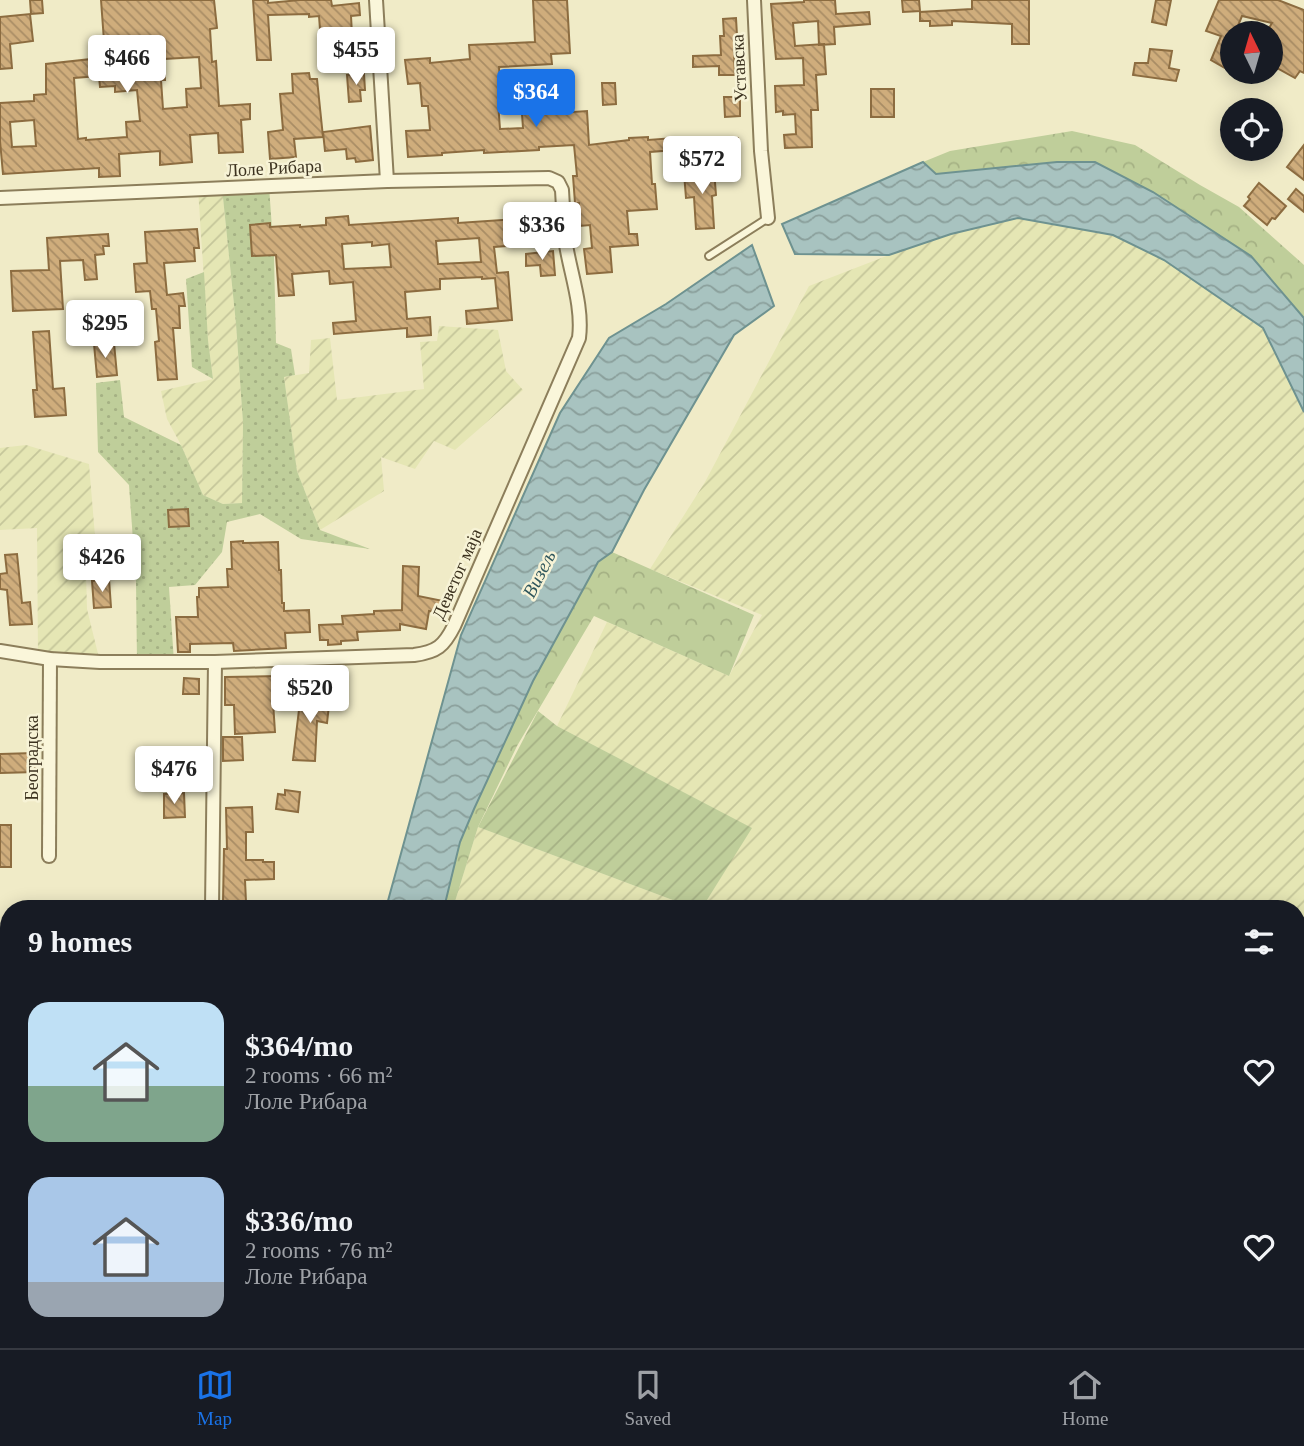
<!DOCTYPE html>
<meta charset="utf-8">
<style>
body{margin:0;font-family:Georgia,serif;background:#242831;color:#f1f3f6;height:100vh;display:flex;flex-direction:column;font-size:26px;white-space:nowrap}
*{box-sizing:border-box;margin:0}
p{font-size:23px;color:#9ea1a6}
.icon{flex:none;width:38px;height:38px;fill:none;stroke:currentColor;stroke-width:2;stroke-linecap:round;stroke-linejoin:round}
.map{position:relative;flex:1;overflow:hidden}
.side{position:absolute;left:0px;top:900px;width:1306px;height:450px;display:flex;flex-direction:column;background:#171b24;border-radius:28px 28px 0 0;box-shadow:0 4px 18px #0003}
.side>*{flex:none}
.needle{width:46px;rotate:355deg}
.fabs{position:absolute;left:1220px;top:21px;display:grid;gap:14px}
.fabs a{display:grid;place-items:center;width:63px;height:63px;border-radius:50%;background:#171b24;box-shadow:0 4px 18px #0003;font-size:35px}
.price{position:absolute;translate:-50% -60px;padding:0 16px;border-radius:7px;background:#fff;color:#222;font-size:23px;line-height:46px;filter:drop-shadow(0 2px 4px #0008)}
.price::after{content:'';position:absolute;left:50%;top:42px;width:21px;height:16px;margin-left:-10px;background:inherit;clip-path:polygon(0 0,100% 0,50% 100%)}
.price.active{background:#1a73e8;color:#fff}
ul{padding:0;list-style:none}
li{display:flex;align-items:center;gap:21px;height:175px;padding:0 28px}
li span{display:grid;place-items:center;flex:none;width:196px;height:140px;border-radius:21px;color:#555}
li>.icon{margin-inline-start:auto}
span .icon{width:84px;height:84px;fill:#fffc;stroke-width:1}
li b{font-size:30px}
h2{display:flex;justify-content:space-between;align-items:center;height:84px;padding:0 28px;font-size:30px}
.tab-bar{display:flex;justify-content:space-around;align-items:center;height:98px;border-top:2px solid #363941;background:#171b24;font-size:19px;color:#9ea1a6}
.tab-bar a{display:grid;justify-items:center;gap:4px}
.tab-bar .active{color:#1a73e8}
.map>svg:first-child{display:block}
.farmland{fill:url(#farmland-furrows)}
.grass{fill:url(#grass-dots)}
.forest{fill:url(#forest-crowns)}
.garden{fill:url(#garden-furrows)}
.water{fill:url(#water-waves);stroke:#6e9290;stroke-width:2}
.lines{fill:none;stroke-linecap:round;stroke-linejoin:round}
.canal{stroke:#a8c3c0;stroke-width:16}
.building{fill:url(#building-back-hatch);stroke:#8c6c40;stroke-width:2;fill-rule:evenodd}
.service-casing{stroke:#8c7e5b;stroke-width:10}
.minor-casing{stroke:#8c7e5b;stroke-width:16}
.service{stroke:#faf6da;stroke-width:6}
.minor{stroke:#faf6da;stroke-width:12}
.labels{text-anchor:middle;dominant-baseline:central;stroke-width:5;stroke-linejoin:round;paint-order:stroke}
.street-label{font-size:18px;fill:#3c321f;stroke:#f7f3d6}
.water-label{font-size:19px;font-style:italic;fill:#2e565c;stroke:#f7f3d6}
</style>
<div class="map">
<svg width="1304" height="1348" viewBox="0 0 1304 1348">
<defs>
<pattern id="farmland-furrows" width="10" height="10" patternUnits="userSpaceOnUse" patternTransform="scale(1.75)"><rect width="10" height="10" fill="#e5e6b4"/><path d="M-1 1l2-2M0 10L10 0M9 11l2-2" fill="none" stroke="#c5c69a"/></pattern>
<pattern id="grass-dots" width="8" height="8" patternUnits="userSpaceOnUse" patternTransform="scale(1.75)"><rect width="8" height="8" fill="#bfce9a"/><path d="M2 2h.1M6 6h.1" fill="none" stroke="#a5b184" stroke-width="1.8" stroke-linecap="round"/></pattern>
<pattern id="forest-crowns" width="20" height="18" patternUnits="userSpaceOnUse" patternTransform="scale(1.75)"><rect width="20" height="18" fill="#bfce9a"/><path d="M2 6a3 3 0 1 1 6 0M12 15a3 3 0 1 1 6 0" fill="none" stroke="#a5b184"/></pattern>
<pattern id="garden-furrows" width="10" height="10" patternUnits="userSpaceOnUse" patternTransform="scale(1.75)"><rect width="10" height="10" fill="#bfce9a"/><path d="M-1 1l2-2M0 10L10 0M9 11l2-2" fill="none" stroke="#a5b184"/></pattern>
<pattern id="water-waves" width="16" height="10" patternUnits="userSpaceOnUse" patternTransform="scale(1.75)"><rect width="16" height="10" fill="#a8c3c0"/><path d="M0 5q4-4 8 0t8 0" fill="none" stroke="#8a9f9b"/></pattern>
<pattern id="building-back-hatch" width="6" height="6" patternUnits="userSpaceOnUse" patternTransform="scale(1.75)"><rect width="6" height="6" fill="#cfad7c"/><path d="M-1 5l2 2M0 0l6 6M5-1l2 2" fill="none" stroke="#a98d65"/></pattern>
</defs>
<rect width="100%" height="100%" fill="#f0ebc7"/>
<g class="farmland">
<path d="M222,188L236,324L243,423L242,503L223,504L203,495L181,445L167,419L161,391L213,379L208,340L198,189Z"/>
<path d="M1018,218L1113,235L1164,260L1263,329L1304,412V1044L1297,1063V908H702L751,828L557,726L607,622L729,676L762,615L650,569L705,482L809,286L889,255L951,234Z"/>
<path d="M439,326L498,330L506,371L523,390L455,450L434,441L415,469L381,457L384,491L320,530L297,471L284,377L309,373L311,340L330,338L337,400L424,389L420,342L437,341Z"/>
<path d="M26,445L89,464L97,560L86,573L87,609L100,662L38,657L37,528L0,530V448Z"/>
<path d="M478,827L694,908H453Z"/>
<path d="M230,1340L1184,1341L1181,1348H221Z"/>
</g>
<g class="grass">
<path d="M269,186L274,257L276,343L291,349L295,375L284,377L297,471L320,530L370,549L301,539L260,514L227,522L222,552L195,585L169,587L174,662H137L136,582L129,485L98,452L96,383L120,380L124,417L181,445L203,495L223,504L242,503L243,423L236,324L222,188Z"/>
<path d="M204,272L208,340L213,379L192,367L186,279Z"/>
</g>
<g class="forest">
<path d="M1072,131L1135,145L1200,185L1239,207L1304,265V318L1251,256L1153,192L1095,162H1056L935,174L923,162L950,151Z"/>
<path d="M612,552L754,615L729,676L594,616L517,746L478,827L453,908H444L460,842L474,809L533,681L598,562Z"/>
</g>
<path class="garden" d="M538,711L557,726L752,828L702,908H694L478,827Z"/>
<g class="water">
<path d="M923,162L936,174L1057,162H1095L1153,192L1251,256L1304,318V412L1263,328L1164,260L1113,235L1018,218L951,234L889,255L795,254L782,224Z"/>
<path d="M752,245L774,306L734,335L644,490L612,552L598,562L533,681L474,809L460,842L444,908H386L461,635L560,413L609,338L666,304Z"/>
<path d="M98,1340H216V1341L200,1348H82Z"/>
</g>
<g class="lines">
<g class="canal">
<path d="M1297,1163L1304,1146"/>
<path d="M1220,1348L1223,1340"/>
</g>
</g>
<g class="building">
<path d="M30,0H42L43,13L31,14Z"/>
<path d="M101,0H214L217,28L210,29L212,62L216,61L219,106L250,104V119L241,120L243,152L219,153L218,133L190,135L192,162L160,165V151L119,154L120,176L99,177V168L3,174L0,141V103L34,101V95L46,94V64L100,58L99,41H104ZM199,57L201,88L186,89L187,107L163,109L161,80H165L164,59ZM99,76L100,87L115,86V92L137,90L140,121L126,122L127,137L86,140V138L78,139L74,78ZM34,120L36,146L12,147L10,122Z"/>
<path d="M253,0H268V3L300,0H331L332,6L359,3L360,15L351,16L353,53L322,56L319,16L309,17V14L268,15L271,60H257Z"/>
<path d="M533,0H567L570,53L551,54L552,64L499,67L501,90L554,85L555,97H558L559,113L587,111L589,145L629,140V138L648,137V140L674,138L675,150L650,152L652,184H655L657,209L627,211L629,234H637L638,245L610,247L612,272L587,274L584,249L592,248L590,225L580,226L579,203H575L573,176H577L574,145L539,147V150L484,153V150L442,153V155L408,157L406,131L430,130L428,106H422L420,83L408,84L405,60L430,58V63L470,59L469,45L535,42ZM521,100L523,128L500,129L498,102Z"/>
<path d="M804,0H835L836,14L869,12L870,24L834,27L835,44L819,45L818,21L793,23L795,46L824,44L826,74L816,75L818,110H811L812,147L785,148L784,135L796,134L795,114L783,115V111L776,112L775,86L804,85L803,58L776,59L771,4L804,2Z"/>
<path d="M902,0H919L920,11L903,12Z"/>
<path d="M972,0H1029V44H1012V24L952,21V25L930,26V21H920V12L972,9Z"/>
<path d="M1156,0H1171L1166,25L1152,22Z"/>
<path d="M1219,0H1278L1304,10V73L1300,71L1295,78L1270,64V33H1266L1272,23L1242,16L1235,33H1232V72L1211,60L1221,36L1206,31Z"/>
<path d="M30,14L33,41L10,44L12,68L0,69V17Z"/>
<path d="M736,18L738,53H734L735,75H719V66L693,67V56L721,55L720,36H724L723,19Z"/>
<path d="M1150,49L1172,51L1169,68L1179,70L1176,81L1133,75L1135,63H1148Z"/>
<path d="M309,73L310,79H317L323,137L294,139L296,157L270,159L268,132L283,130L280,94L293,93L292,74Z"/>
<path d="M364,74L365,90H360L361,101L349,102L347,75Z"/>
<path d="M602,83H615L616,104L603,105Z"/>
<rect x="871" y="89" width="23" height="28"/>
<path d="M724,97H740V116L725,117Z"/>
<path d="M370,126L373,160L356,162L355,158L347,159L346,149L325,151L323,132Z"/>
<path d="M738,138L739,155L712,156L711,140Z"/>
<path d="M1304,145V180L1287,167Z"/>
<path d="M714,170L716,195L712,196L714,228L696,229L694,197L686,198L684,173Z"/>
<path d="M1259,183L1286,206L1275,219L1272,218L1267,225L1244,206L1250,199L1248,197Z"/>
<path d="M1296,189L1304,196V212L1288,199Z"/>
<path d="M348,216L349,225L458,218V223L534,218L536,244L494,247L497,273L508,272L512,320L467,324L466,311L498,308L495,278L482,279V277L440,279V289L405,292L407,319L430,317L431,335L407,337V328L334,334L333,323L356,321L353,282L330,284L329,271L292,274L294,295L279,296L276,255L252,256L250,225L270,223V227L300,225V227L326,225V218ZM479,238L481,262L438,264L436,241ZM372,242V246L389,244L391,267L344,269L342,244Z"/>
<path d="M197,229L199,248H194L195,261L164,263L167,295L183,293L185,306H179L180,328H173L177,379L158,380L155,342L159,341L156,309H152L150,291L136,292L134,264L147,263L145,232Z"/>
<path d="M108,234L109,246H103L104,254L95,255L97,279L85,280L83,260L60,261L63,309L13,311L11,271L49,270L47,238Z"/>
<path d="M553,251L555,275L541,276L540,265L526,266V254Z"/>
<path d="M49,331L53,389L64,388L66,415L35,417L33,390H37L33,332Z"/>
<path d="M114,343L117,375L97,377L94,344Z"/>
<path d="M188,509L189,526L169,527L168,510Z"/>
<path d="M243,541V543L278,542L279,570H281L282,603H284V611L309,610L310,632L285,633L286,648L234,651L233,643L190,644V652H178L176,617H198L197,597H199V588L228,587L227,569H232L231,542Z"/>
<path d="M17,554L22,603L30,602L32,624L10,625L7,590L0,589V574L7,573L5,555Z"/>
<path d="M403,566L419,567L418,596L448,602L446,614L429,611L426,629L400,624V630L357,632L358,640L341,641V644L328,645V640H320L319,625L343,624L342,616L374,614V611L402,610Z"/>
<path d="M109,579L111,607L94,608L92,581Z"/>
<path d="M278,676V702H273L275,732L235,734L234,705H225V677Z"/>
<path d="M184,678L199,679V694H183Z"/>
<path d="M301,693L330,696L327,723L317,721L315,761L293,760Z"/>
<path d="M223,737H242L243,760L223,761Z"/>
<path d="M34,753L35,772L0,773V754Z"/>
<path d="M285,790L300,792L298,812L276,809L278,794L285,795Z"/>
<path d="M184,793L185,817L164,818V794Z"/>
<path d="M252,807L253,832H246V860H263V862H274V879L245,880L246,902L223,903L224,849H227L226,808Z"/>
<rect x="0" y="825" width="11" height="42"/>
</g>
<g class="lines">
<g class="service-casing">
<path id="service" d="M709,256L768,218"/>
</g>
<g class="minor-casing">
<g id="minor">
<path d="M376,0L387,181"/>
<path d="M754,0L761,151L768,218"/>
<path d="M0,198L387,181L549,178L558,182L562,190C563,208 564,227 566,245C571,275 583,307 579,338L454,626C444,646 437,652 414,655L215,662H100L50,659L0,651"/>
<path d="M49,856L50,659"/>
<path d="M212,908L215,662"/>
<path d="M0,1335L9,1334"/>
</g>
</g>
<use href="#service" class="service"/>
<use href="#minor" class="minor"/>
</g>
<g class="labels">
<g class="street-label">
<text transform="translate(739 68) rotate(-93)">Уставска</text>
<text transform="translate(274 168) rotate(-3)">Лоле Рибара</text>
<text transform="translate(457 574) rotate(-66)">Деветог маја</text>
<text transform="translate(32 758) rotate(-90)">Београдска</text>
</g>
<g class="water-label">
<text transform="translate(539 574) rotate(-63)">Визељ</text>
</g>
</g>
</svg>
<div class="fabs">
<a><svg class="needle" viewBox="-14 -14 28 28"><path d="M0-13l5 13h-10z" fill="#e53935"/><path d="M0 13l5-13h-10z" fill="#9ea1a6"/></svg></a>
<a><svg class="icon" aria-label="locate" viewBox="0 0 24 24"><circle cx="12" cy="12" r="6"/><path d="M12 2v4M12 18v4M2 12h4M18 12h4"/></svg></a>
</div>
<b class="price" style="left:356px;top:87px">$455</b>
<b class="price" style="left:127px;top:95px">$466</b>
<b class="price active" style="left:536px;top:129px">$364</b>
<b class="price" style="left:702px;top:196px">$572</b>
<b class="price" style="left:542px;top:262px">$336</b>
<b class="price" style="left:105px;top:360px">$295</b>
<b class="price" style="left:102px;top:594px">$426</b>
<b class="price" style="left:310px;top:725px">$520</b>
<b class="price" style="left:174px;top:806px">$476</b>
<section class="side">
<h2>9 homes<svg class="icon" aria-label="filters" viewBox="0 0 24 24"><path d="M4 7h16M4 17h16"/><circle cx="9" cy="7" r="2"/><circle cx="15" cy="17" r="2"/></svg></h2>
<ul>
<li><span style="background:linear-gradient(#bfe0f5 60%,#7fa58c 0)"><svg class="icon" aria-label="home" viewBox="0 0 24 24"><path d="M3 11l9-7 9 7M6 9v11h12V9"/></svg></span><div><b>$364/mo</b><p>2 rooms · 66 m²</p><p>Лоле Рибара</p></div><svg class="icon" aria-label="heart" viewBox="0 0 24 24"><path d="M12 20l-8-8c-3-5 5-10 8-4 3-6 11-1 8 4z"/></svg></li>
<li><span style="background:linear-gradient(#a9c7e8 75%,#9aa5b1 0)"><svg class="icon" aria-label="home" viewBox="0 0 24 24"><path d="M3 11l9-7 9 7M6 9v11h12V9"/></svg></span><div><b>$336/mo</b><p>2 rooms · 76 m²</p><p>Лоле Рибара</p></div><svg class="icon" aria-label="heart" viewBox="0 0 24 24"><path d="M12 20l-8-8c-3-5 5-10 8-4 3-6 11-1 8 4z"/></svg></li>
</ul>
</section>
</div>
<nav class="tab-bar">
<a class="active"><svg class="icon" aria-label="map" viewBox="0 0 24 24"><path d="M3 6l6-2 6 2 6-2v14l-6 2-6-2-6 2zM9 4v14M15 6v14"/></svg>Map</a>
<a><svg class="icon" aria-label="saved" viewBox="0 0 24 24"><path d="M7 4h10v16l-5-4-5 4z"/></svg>Saved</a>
<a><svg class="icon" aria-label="home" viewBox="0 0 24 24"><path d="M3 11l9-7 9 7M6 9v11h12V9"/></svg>Home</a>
</nav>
